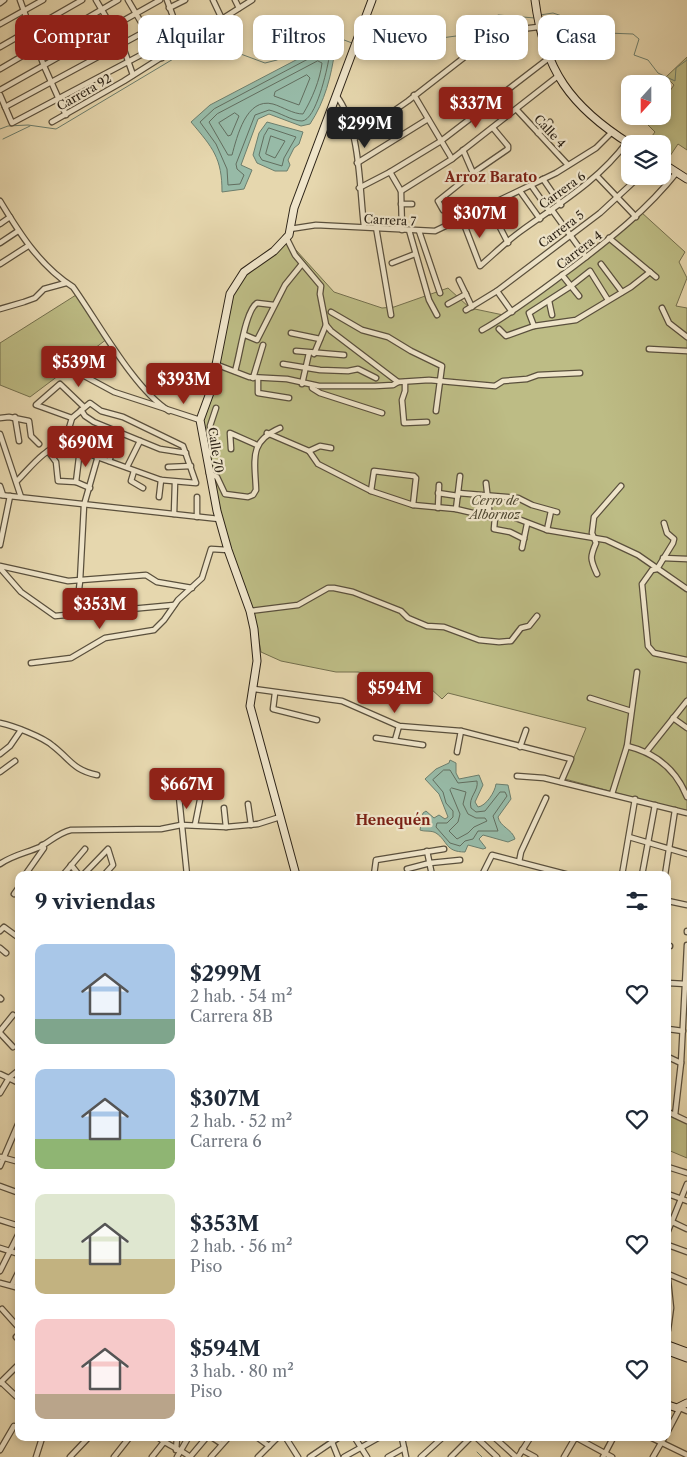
<!DOCTYPE html>
<html lang="es">
<meta charset="utf-8">
<style>
body{margin:0;font-family:"Libre Caslon Text",serif;background:#f2f2f3;color:#1f2937;height:100vh;display:flex;flex-direction:column;font-size:19px;white-space:nowrap}
*{box-sizing:border-box;margin:0}
p{font-size:16px;color:#747a83}
.icon{flex:none;width:28px;height:28px;fill:none;stroke:currentColor;stroke-width:2;stroke-linecap:round;stroke-linejoin:round}
.map{position:relative;flex:1;overflow:hidden}
.panel{position:absolute;left:15px;top:871px;width:656px;height:570px;display:flex;flex-direction:column;background:#fff;border-radius:10px;box-shadow:0 2px 8px #0003}
.panel>*{flex:none}
.top-card{position:absolute;left:15px;top:15px;width:658px;height:45px;display:flex;gap:10px}
.needle{width:32px;rotate:201deg}
.tools{position:absolute;left:621px;top:75px;display:grid;gap:10px}
.tools a{display:grid;place-items:center;width:50px;height:50px;border-radius:10px;background:#fff;box-shadow:0 2px 8px #0003;font-size:25px}
.price{position:absolute;translate:-50% -42px;padding:0 11px;border-radius:5px;background:#8f2418;color:#fff;font-size:16px;line-height:32px;filter:drop-shadow(0 1px 2px #0008)}
.price::after{content:'';position:absolute;left:50%;top:30px;width:15px;height:11px;margin-left:-8px;background:inherit;clip-path:polygon(0 0,100% 0,50% 100%)}
.price.active{background:#222;color:#fff}
ul{padding:0;list-style:none}
li{display:flex;align-items:center;gap:15px;height:125px;padding:0 20px}
li span{display:grid;place-items:center;flex:none;width:140px;height:100px;border-radius:10px;color:#555}
li>.icon{margin-inline-start:auto}
span .icon{width:60px;height:60px;fill:#fffc;stroke-width:1}
li b{font-size:21px}
h2{display:flex;justify-content:space-between;align-items:center;height:60px;padding:0 20px;font-size:21px}
.chip{padding:0 18px;border-radius:10px;background:#fff;box-shadow:0 2px 8px #0003;font-size:18px;line-height:45px}
.chip.active{background:#8f2418;color:#fff}
.map>svg:first-child{display:block}
.green{fill:#bdbc85;stroke:#74704e}
.water{fill:#97baa7;stroke:#6c7e6d}
.lines{fill:none;stroke-linecap:round;stroke-linejoin:round}
.shore{stroke:#626e5f;stroke-width:1}
.stream{stroke:#6c7e6d;stroke-width:1}
.street-casing{stroke:#5a503d;stroke-width:7}
.secondary-casing{stroke:#2c2317;stroke-width:9}
.street{stroke:#efe5ca;stroke-width:4.5}
.secondary{stroke:#efe5ca;stroke-width:7}
.labels{text-anchor:middle;dominant-baseline:central;stroke-width:4.5;stroke-linejoin:round;paint-order:stroke}
.street-label{font-size:12px;fill:#2c2317;stroke:#efe5ca}
.park-label{font-size:12px;font-style:italic;fill:#504932;stroke:#efe5ca}
.neighbourhood-label{font-size:14px;font-weight:bold;fill:#7a1f14;stroke:#efe5ca}
</style>
<div class="map">
<svg width="687" height="1457" viewBox="0 0 687 1457">
<rect width="100%" height="100%" fill="#e6d7ae"/>
<filter id="stains"><feTurbulence type="fractalNoise" baseFrequency=".004" numOctaves="4"/><feColorMatrix values="0 0 0 0 .2 0 0 0 0 .09 0 0 0 0 .02 0 0 0 .5 -.17"/></filter>
<radialGradient id="worn" r=".72"><stop offset=".6" stop-color="#630" stop-opacity="0"/><stop offset="1" stop-color="#630" stop-opacity=".3"/></radialGradient>
<g class="green">
<path d="M687,57V150L678,144L668,159L663,155L662,144H646L655,132L646,123L651,116H662L663,101L674,85L666,77Z"/>
<path d="M641,212L685,252L679,262L687,278L676,306L687,308V812L565,779L586,728L448,693L442,699L430,688L408,683L358,672H336L281,661L261,652L257,630L221,518L201,420L226,306L238,281L286,239L334,292L382,308L394,307L448,288L470,308L508,316Z"/>
<path d="M76,295L107,339L30,397L0,385V343Z"/>
<path d="M668,1114L687,1123V1158L668,1150Z"/>
</g>
<g class="water">
<path d="M315,50H335C331,77 325,101 310,124L301,126L269,114L258,119L241,165L252,170L244,189L222,192C222,158 213,148 191,122L210,105Z"/>
<path d="M267,122L303,132L299,144L294,148L288,160L290,165L287,171H275L257,163L253,155L259,133Z"/>
<path d="M450,760L456,763V773L459,779L479,775L483,785L475,802L478,807C486,806 495,792 496,784L508,785L511,799L498,817C500,827 512,829 515,839L508,842L483,835L479,839L486,848L483,849L468,845L465,852C445,852 448,841 436,833C431,830 425,832 420,830L423,813L426,811L434,818L439,815L445,819L448,817L439,794L425,779L436,769L449,763Z"/>
</g>
<g class="lines">
<g class="shore">
<path d="M316,55H327L329,58C327,70 316,120 302,121C292,121 279,112 269,110L255,115L236,164L237,169L244,175L240,184L228,185L227,169L216,144L200,122L214,109Z"/>
<path d="M318,61L322,63C320,80 312,99 303,114C293,114 283,107 273,104C246,97 237,137 232,155H228L209,122L217,114Z"/>
<path d="M307,75L310,78L299,105L274,96L275,92Z"/>
<path d="M235,113L239,116L231,135L228,136L219,123Z"/>
<path d="M269,128L296,137L284,158L282,166L262,160L259,155L264,136Z"/>
<path d="M271,136L285,141L275,158L266,154Z"/>
<path d="M444,770H450L458,783L477,781C479,791 468,797 471,808L476,812L485,811L500,792H505L507,796L493,816L498,831H478L473,839L465,841L460,846L450,843L436,827L437,823H447L453,817V811L446,803L443,792L433,780Z"/>
<path d="M452,788L466,792L463,804L468,814L476,818H485L487,821L474,827L468,833L457,839L449,831L458,822L460,814L450,790Z"/>
</g>
<g class="stream">
<path d="M540,15L553,13L568,18L585,19L607,33L633,34L639,39L634,55L648,60L658,73L675,81L676,68L687,60"/>
<path d="M358,46L367,48L456,36L472,26H484L498,15L535,18"/>
<path d="M0,129L8,126L28,125L56,129L190,49L205,43L219,46L265,63L277,60L322,34L331,35L352,43"/>
<path d="M3,139L30,126"/>
<path d="M477,1452L482,1457"/>
</g>
<g class="street-casing">
<g id="street">
<path d="M20,0L44,66L66,115"/>
<path d="M96,0L122,44L133,75"/>
<path d="M128,0L162,58"/>
<path d="M167,0L183,44"/>
<path d="M213,0L222,19"/>
<path d="M235,0L239,8"/>
<path d="M0,3L4,0"/>
<path d="M169,8L185,0"/>
<path d="M0,24L43,0"/>
<path d="M0,47L82,0"/>
<path d="M0,69L118,0"/>
<path d="M0,90L160,0"/>
<path d="M0,95L12,123L156,47"/>
<path d="M336,95C361,128 359,186 364,226"/>
<path d="M414,95L452,159"/>
<path d="M5,107L146,31L172,19"/>
<path d="M517,110L568,165"/>
<path d="M52,122L124,81L252,0"/>
<path d="M538,133L550,122"/>
<path d="M355,138L408,101L489,38L505,31L538,27"/>
<path d="M463,150L473,173"/>
<path d="M357,163L428,119"/>
<path d="M390,172L401,191L402,230"/>
<path d="M597,176L636,217"/>
<path d="M543,179L561,205"/>
<path d="M531,185L550,212"/>
<path d="M359,188L390,172L441,141L549,58"/>
<path d="M401,191L452,159L558,76"/>
<path d="M520,191L540,219"/>
<path d="M0,201C20,234 40,266 73,287C98,322 134,389 169,411"/>
<path d="M401,204H412"/>
<path d="M489,206L508,243"/>
<path d="M443,210L438,201L473,173L508,149V146L493,128"/>
<path d="M552,210L586,257"/>
<path d="M462,219L480,266C494,254 507,241 521,231C560,203 599,180 627,142"/>
<path d="M0,224L10,217"/>
<path d="M376,227L391,315"/>
<path d="M290,229L316,225L435,231L556,173L596,148L612,132"/>
<path d="M409,230L429,300L437,315"/>
<path d="M419,231L440,293"/>
<path d="M286,237L295,255L321,286L320,294L326,325L314,354"/>
<path d="M609,238L656,277"/>
<path d="M0,243L18,231"/>
<path d="M392,263L415,254"/>
<path d="M0,264L28,246"/>
<path d="M601,264L622,292"/>
<path d="M562,275L579,296"/>
<path d="M459,280L472,307"/>
<path d="M497,291L512,312"/>
<path d="M549,301L552,315"/>
<path d="M448,304L466,294"/>
<path d="M662,308L669,323L687,337"/>
<path d="M0,309L24,302L35,298L44,289L66,283"/>
<path d="M466,310L497,291L600,213L640,176"/>
<path d="M331,312L362,330L388,337L411,351L442,366L436,411"/>
<path d="M326,325L331,331L398,382L429,380L495,386L503,381L527,379L538,375L580,373"/>
<path d="M534,326L529,313L571,286L590,271L608,300"/>
<path d="M499,329L506,336L534,326L576,320L631,287L650,272"/>
<path d="M482,330C514,312 543,289 573,267C611,238 647,210 677,172"/>
<path d="M291,333L320,339"/>
<path d="M245,335L257,340L285,285L302,264"/>
<path d="M649,349L687,351"/>
<path d="M296,351L344,355"/>
<path d="M215,364L249,377L287,379L319,386H375L393,385L398,382"/>
<path d="M283,364L320,370L348,371L358,369L376,378"/>
<path d="M235,371C240,356 245,311 257,303L274,305"/>
<path d="M77,372L114,392L200,420"/>
<path d="M253,378L263,345"/>
<path d="M258,378V393L289,398"/>
<path d="M405,382V391L402,400L404,423L427,422"/>
<path d="M302,384L309,353"/>
<path d="M312,385V388L320,393L382,413"/>
<path d="M81,410L85,416L94,422L160,449L186,453"/>
<path d="M15,417L19,441"/>
<path d="M0,418L9,417L29,421L31,436L39,444"/>
<path d="M72,418L36,405L60,384L84,407"/>
<path d="M267,433L309,451L318,464L371,491L413,505L456,509L490,517H513L547,530L606,540L638,555L687,589"/>
<path d="M0,434L21,497"/>
<path d="M231,449L230,433L257,445"/>
<path d="M48,451L56,462L58,481L76,482L90,488"/>
<path d="M309,451L320,446L331,448"/>
<path d="M207,454L212,451L210,426L216,408"/>
<path d="M109,461L116,442"/>
<path d="M127,467L140,441"/>
<path d="M168,467L191,466"/>
<path d="M134,471L131,481L143,488"/>
<path d="M209,473L217,477L225,494L248,497L253,495L256,490C255,460 248,442 280,428"/>
<path d="M17,481C30,468 46,446 64,445L161,480L196,483L183,446L123,417L101,411L90,403L72,418L64,445"/>
<path d="M76,482L80,449"/>
<path d="M486,483L490,517"/>
<path d="M0,486L3,495"/>
<path d="M371,491L374,471L414,476L416,478L413,505"/>
<path d="M438,493L458,496"/>
<path d="M458,493L518,498L532,505L557,512"/>
<path d="M0,495L219,519"/>
<path d="M159,497L161,480"/>
<path d="M438,508L439,485"/>
<path d="M456,509L460,476"/>
<path d="M174,514L175,482"/>
<path d="M197,517V497"/>
<path d="M495,517L494,529L510,532L524,539"/>
<path d="M664,523L667,533L674,539L673,543L657,569L652,570L642,584L648,646L654,653L687,660"/>
<path d="M547,530L551,511"/>
<path d="M0,545L10,496"/>
<path d="M522,548L527,524"/>
<path d="M663,558L687,559"/>
<path d="M0,566L68,581L146,575L157,582L192,588"/>
<path d="M0,568L21,592L55,616L174,605"/>
<path d="M597,574C590,559 590,557 596,543L592,533L594,517L621,486"/>
<path d="M250,611L298,605L328,588H334L353,592L401,611L408,618L427,626L444,627L479,640L499,642L511,641L521,628L529,626L537,616"/>
<path d="M76,614L80,581L84,505L98,456"/>
<path d="M31,663L71,658L105,638L154,630L164,620L178,600L202,578L211,549L228,550"/>
<path d="M254,689L342,701L399,726L461,731L571,759L561,782"/>
<path d="M275,693L273,709L317,720"/>
<path d="M590,698L631,711"/>
<path d="M673,718L687,728"/>
<path d="M0,723C14,726 43,737 53,746C71,760 73,770 97,775"/>
<path d="M376,738L423,745"/>
<path d="M395,740L399,726"/>
<path d="M627,746C656,753 676,769 687,797"/>
<path d="M520,747L526,730"/>
<path d="M647,751L687,701"/>
<path d="M457,752L461,731"/>
<path d="M0,754L10,746L21,730"/>
<path d="M0,772L15,761"/>
<path d="M517,776L544,778L687,813"/>
<path d="M182,777L179,797L187,875"/>
<path d="M612,794L627,746L637,672"/>
<path d="M248,804L251,825"/>
<path d="M224,808L226,827"/>
<path d="M195,825L200,800"/>
<path d="M629,837L687,854"/>
<path d="M427,851L432,875"/>
<path d="M519,862L521,852L546,798"/>
<path d="M0,864C13,855 26,853 40,847C51,841 58,833 71,830L161,829L181,825L226,827L258,824L280,817"/>
<path d="M71,865L79,875"/>
<path d="M407,869L430,863L460,860"/>
<path d="M25,875L44,848L42,845"/>
<path d="M63,875L85,849"/>
<path d="M83,875L108,849L113,865L104,875"/>
<path d="M374,875L376,860L444,849"/>
<path d="M482,875L492,855L569,875"/>
<path d="M622,875L635,799"/>
<path d="M642,875L655,805"/>
<path d="M665,875L675,810"/>
<path d="M14,894L19,887"/>
<path d="M668,901L687,905"/>
<path d="M0,931L4,927L19,938"/>
<path d="M687,931V932"/>
<path d="M668,946H670"/>
<path d="M0,948L6,953"/>
<path d="M668,983L686,984"/>
<path d="M0,998L1,999"/>
<path d="M668,1029L683,1031"/>
<path d="M0,1031L13,1015"/>
<path d="M0,1033L13,1047"/>
<path d="M668,1057L681,1063"/>
<path d="M0,1074L19,1083"/>
<path d="M0,1093L9,1078L19,1070"/>
<path d="M668,1112L687,1121"/>
<path d="M675,1115L681,1063L687,945"/>
<path d="M1,1157L19,1162"/>
<path d="M0,1166L19,1122"/>
<path d="M668,1167L687,1173"/>
<path d="M0,1186L19,1193"/>
<path d="M668,1194L687,1201"/>
<path d="M0,1220L19,1226"/>
<path d="M668,1220L687,1229"/>
<path d="M668,1231L687,1184"/>
<path d="M668,1245L687,1252"/>
<path d="M0,1248L19,1254"/>
<path d="M0,1271L19,1233"/>
<path d="M668,1274L687,1282"/>
<path d="M668,1280L671,1308L668,1330"/>
<path d="M0,1283L19,1288"/>
<path d="M12,1285L19,1271"/>
<path d="M2,1309L19,1328"/>
<path d="M19,1334L16,1337L19,1340"/>
<path d="M1,1382L19,1399"/>
<path d="M0,1383L19,1364"/>
<path d="M668,1431L680,1408L687,1411"/>
<path d="M159,1438C169,1446 180,1449 190,1457"/>
<path d="M213,1438L222,1444"/>
<path d="M258,1438L269,1446"/>
<path d="M286,1438L298,1457"/>
<path d="M355,1438L367,1457"/>
<path d="M402,1438L406,1457"/>
<path d="M477,1438L497,1457"/>
<path d="M495,1438L516,1457"/>
<path d="M577,1438L612,1457"/>
<path d="M652,1438L687,1455"/>
<path d="M332,1442L338,1457"/>
<path d="M0,1450L14,1426L19,1428"/>
<path d="M176,1450L177,1438"/>
<path d="M522,1450L535,1457"/>
<path d="M36,1457L42,1438"/>
<path d="M70,1457L88,1438"/>
<path d="M114,1457L129,1438"/>
<path d="M152,1457L164,1442"/>
<path d="M177,1457L188,1438"/>
<path d="M190,1457L206,1438"/>
<path d="M211,1457L228,1438"/>
<path d="M258,1457L277,1438"/>
<path d="M310,1457L338,1438"/>
<path d="M344,1457L378,1438"/>
<path d="M388,1457L404,1448"/>
<path d="M421,1457L442,1438"/>
<path d="M451,1457L470,1438"/>
<path d="M518,1457L530,1438"/>
<path d="M564,1457L575,1438"/>
<path d="M603,1457L613,1438"/>
<path d="M653,1457L664,1438"/>
</g>
</g>
<g class="secondary-casing">
<g id="secondary">
<path d="M535,0C544,70 571,107 630,144"/>
<path d="M662,163L687,179"/>
<path d="M296,875L250,706L257,661L254,629L250,611L228,550L217,511L200,420L211,390L230,294L244,272L274,251L289,235L294,208L372,0"/>
<path d="M668,1345L687,1352"/>
<path d="M668,1351L687,1358"/>
<path d="M668,1405L677,1408L687,1403"/>
</g>
</g>
<use href="#street" class="street"/>
<use href="#secondary" class="secondary"/>
</g>
<g class="labels">
<g class="street-label">
<text transform="translate(84 92) rotate(-30)">Carrera 92</text>
<text transform="translate(550 131) rotate(47)">Calle 4</text>
<text transform="translate(562 190) rotate(-36)">Carrera 6</text>
<text transform="translate(390 220) rotate(3)">Carrera 7</text>
<text transform="translate(561 229) rotate(-37)">Carrera 5</text>
<text transform="translate(579 250) rotate(-38)">Carrera 4</text>
<text transform="translate(216 450) rotate(81)">Calle 70</text>
</g>
<g class="park-label">
<text x="495" y="500">Cerro de<tspan x="495" dy="14">Albornoz</tspan></text>
</g>
<g class="neighbourhood-label">
<text x="491" y="177">Arroz Barato</text>
<text x="393" y="820">Henequén</text>
</g>
</g>
<rect width="100%" height="100%" filter="url(#stains)"/>
<rect width="100%" height="100%" fill="url(#worn)"/>
</svg>
<div class="tools">
<a><svg class="needle" viewBox="-14 -14 28 28"><path d="M0-13l5 13h-10z" fill="#e53935"/><path d="M0 13l5-13h-10z" fill="#747a83"/></svg></a>
<a><svg class="icon" aria-label="layers" viewBox="0 0 24 24"><path d="M12 4l9 5-9 5-9-5zM3 14l9 5 9-5"/></svg></a>
</div>
<b class="price" style="left:476px;top:129px">$337M</b>
<b class="price active" style="left:365px;top:149px">$299M</b>
<b class="price" style="left:480px;top:239px">$307M</b>
<b class="price" style="left:79px;top:388px">$539M</b>
<b class="price" style="left:184px;top:405px">$393M</b>
<b class="price" style="left:86px;top:468px">$690M</b>
<b class="price" style="left:100px;top:630px">$353M</b>
<b class="price" style="left:395px;top:714px">$594M</b>
<b class="price" style="left:187px;top:810px">$667M</b>
<div class="top-card">
<a class="chip active">Comprar</a>
<a class="chip">Alquilar</a>
<a class="chip">Filtros</a>
<a class="chip">Nuevo</a>
<a class="chip">Piso</a>
<a class="chip">Casa</a>
</div>
<section class="panel">
<h2>9 viviendas<svg class="icon" aria-label="filters" viewBox="0 0 24 24"><path d="M4 7h16M4 17h16"/><circle cx="9" cy="7" r="2"/><circle cx="15" cy="17" r="2"/></svg></h2>
<ul>
<li><span style="background:linear-gradient(#a9c7e8 75%,#7fa58c 0)"><svg class="icon" aria-label="home" viewBox="0 0 24 24"><path d="M3 11l9-7 9 7M6 9v11h12V9"/></svg></span><div><b>$299M</b><p>2 hab. · 54 m²</p><p>Carrera 8B</p></div><svg class="icon" aria-label="heart" viewBox="0 0 24 24"><path d="M12 20l-8-8c-3-5 5-10 8-4 3-6 11-1 8 4z"/></svg></li>
<li><span style="background:linear-gradient(#a9c7e8 70%,#8fb573 0)"><svg class="icon" aria-label="home" viewBox="0 0 24 24"><path d="M3 11l9-7 9 7M6 9v11h12V9"/></svg></span><div><b>$307M</b><p>2 hab. · 52 m²</p><p>Carrera 6</p></div><svg class="icon" aria-label="heart" viewBox="0 0 24 24"><path d="M12 20l-8-8c-3-5 5-10 8-4 3-6 11-1 8 4z"/></svg></li>
<li><span style="background:linear-gradient(#dfe7d0 65%,#c2b280 0)"><svg class="icon" aria-label="home" viewBox="0 0 24 24"><path d="M3 11l9-7 9 7M6 9v11h12V9"/></svg></span><div><b>$353M</b><p>2 hab. · 56 m²</p><p>Piso</p></div><svg class="icon" aria-label="heart" viewBox="0 0 24 24"><path d="M12 20l-8-8c-3-5 5-10 8-4 3-6 11-1 8 4z"/></svg></li>
<li><span style="background:linear-gradient(#f6c9c9 75%,#b9a48a 0)"><svg class="icon" aria-label="home" viewBox="0 0 24 24"><path d="M3 11l9-7 9 7M6 9v11h12V9"/></svg></span><div><b>$594M</b><p>3 hab. · 80 m²</p><p>Piso</p></div><svg class="icon" aria-label="heart" viewBox="0 0 24 24"><path d="M12 20l-8-8c-3-5 5-10 8-4 3-6 11-1 8 4z"/></svg></li>
</ul>
</section>
</div>
